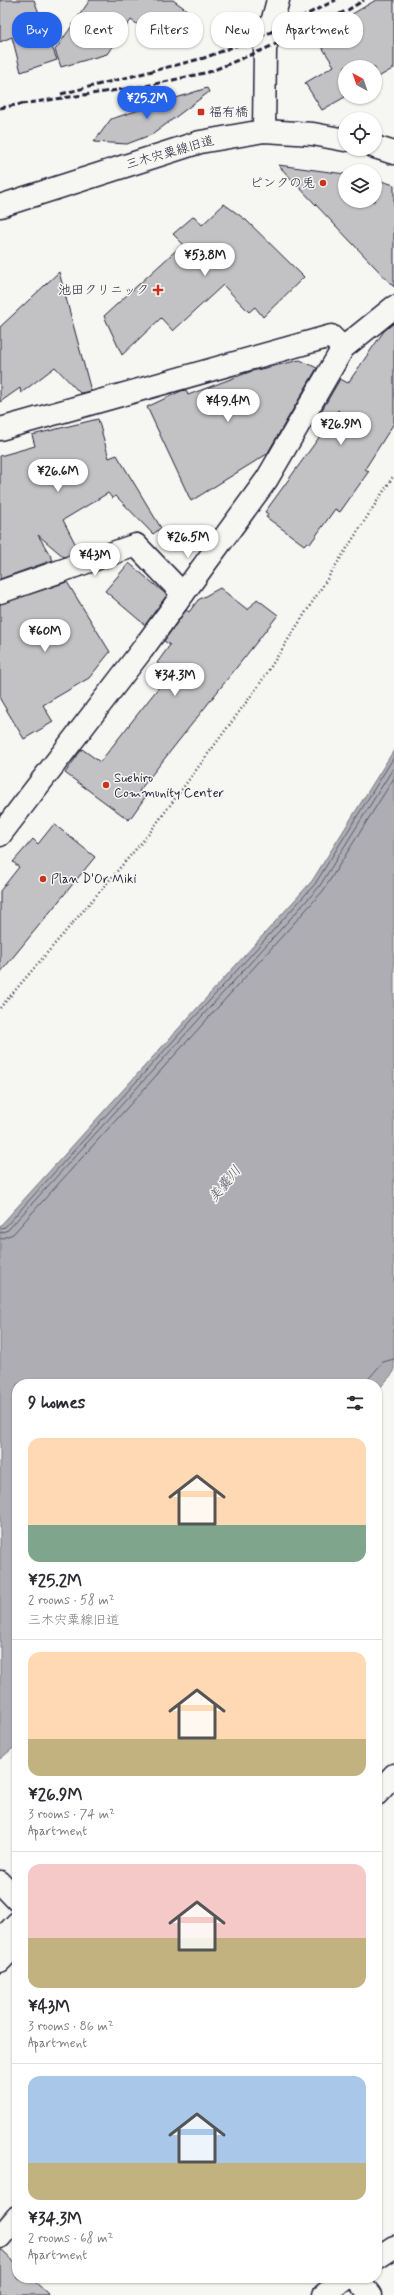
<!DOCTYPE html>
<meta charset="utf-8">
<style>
body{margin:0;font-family:Mynerve,"Klee One",sans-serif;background:#f7f7f7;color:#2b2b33;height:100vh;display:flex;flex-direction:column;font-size:15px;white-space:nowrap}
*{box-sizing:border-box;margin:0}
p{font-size:13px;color:#7c7c81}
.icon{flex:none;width:22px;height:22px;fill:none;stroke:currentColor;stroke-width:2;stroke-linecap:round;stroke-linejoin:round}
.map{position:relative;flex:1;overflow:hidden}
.panel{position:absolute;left:12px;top:1379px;width:370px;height:904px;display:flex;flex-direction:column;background:#fff;border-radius:16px;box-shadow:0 1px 3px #0004}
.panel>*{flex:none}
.top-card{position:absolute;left:12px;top:12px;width:370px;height:36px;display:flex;gap:8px}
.needle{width:26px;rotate:320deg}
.controls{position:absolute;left:338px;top:60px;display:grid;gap:8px}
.controls a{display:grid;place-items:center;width:44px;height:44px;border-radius:50%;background:#fff;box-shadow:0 1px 3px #0004;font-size:20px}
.price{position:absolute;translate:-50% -34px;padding:0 9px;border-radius:14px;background:#fff;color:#222;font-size:13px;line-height:26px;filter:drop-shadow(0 1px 2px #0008)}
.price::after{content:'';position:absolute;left:50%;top:24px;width:12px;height:9px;margin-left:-6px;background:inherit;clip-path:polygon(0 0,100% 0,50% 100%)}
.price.selected{background:#2563eb;color:#fff}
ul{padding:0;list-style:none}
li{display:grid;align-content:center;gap:8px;height:212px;padding:0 16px}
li+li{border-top:1px solid #e1e1e2}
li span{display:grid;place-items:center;height:124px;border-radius:12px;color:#555}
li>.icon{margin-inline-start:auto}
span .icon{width:72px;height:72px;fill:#fffc;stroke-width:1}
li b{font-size:17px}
h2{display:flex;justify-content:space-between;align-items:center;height:48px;padding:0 16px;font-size:17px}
.pill{padding:0 14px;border-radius:16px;background:#fff;box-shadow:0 1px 3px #0004;font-size:14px;line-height:36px}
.pill.selected{background:#2563eb;color:#fff}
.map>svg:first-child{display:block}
.water{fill:#adadb3;stroke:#757583}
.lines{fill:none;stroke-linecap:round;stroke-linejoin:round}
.shore{stroke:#5a5a6b;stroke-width:1}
.building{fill:#c2c2c4;stroke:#22223b}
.minor-casing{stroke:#22223b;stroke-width:25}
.path{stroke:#22223b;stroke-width:2.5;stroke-dasharray:1 3;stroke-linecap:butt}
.minor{stroke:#f6f6f2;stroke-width:22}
.rail{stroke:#22223b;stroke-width:3;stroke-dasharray:6 3;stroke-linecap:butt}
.poi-dot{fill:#c8321e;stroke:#f6f6f2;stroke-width:1.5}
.labels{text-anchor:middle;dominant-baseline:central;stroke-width:3;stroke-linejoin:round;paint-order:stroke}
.poi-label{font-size:13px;fill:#22223b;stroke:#f6f6f2;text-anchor:start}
.street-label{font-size:13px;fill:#22223b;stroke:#f6f6f2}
.water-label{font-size:14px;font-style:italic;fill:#535365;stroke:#f6f6f2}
</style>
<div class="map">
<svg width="394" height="2295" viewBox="0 0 394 2295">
<rect width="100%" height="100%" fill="#f6f6f2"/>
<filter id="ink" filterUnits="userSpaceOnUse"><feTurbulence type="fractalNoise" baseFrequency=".025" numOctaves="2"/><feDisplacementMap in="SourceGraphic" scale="8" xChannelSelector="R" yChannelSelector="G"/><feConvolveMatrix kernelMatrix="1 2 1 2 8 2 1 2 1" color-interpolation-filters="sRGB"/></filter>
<g filter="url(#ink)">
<path class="water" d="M394,750V1372L377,1391V1384H17V1745L0,1759V1226L312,881Z"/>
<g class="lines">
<g class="shore">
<path d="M0,1228L5,1227L315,884L394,757"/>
<path d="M0,1233L8,1230L319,887L394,767"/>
<path d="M0,1239L13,1234L323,891L394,778"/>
<path d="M364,1384L383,1362L394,1359"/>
</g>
</g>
<g class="building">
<path d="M0,0H34L57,60L21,72L12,37L0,42Z"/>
<path d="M90,0H173L191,13L168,45L131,20L107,54L61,67L55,50Z"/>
<path d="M376,0H394V68L375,79V67H345V97L322,110L305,83L334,66L315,36Z"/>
<path d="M207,88L209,92L153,134L127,144L94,142L111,119Z"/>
<path d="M278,165L345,174V201H375V179L394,185V287Z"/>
<path d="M224,204L246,220L304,277L263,317L255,307L249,312L223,285L173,331L161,318L122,355L104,316L183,244L173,234L194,216L202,225Z"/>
<path d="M59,272L91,391L80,393L55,367L21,393L20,388L0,402V327Z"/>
<path d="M394,323V423L365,469L369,471L340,512L335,509L310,544L307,542L304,545L266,517L268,514L265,512L339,410L312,427L340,379L348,383L384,331Z"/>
<path d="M300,360L317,368L267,454L191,501L147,407L181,391L186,390L188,395L252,371Z"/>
<path d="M98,419L109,458L117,455L161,528L153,534L116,496L112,498L108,493L63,520L79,551L64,557L38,535L53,560L0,579V456L35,446L32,435Z"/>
<path d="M129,563L167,595L145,625L105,591Z"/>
<path d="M67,582L110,652L89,678L43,705L53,722L24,739L0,699V604Z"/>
<path d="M220,588L248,610L257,599L278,615L139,791L146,796L129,820L65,773L82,749L100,762L170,673L157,663L170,645L164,641L186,610L189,612L198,600Z"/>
<path d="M54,824L95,857L0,973V891L19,867L13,862L33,839L38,844Z"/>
<path d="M0,2249L17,2265V2278H31L49,2295H0Z"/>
</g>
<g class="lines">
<g class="minor-casing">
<g id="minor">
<path d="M264,131L265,49L278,0"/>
<path d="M375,147L394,153"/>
<path d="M0,206L200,142L264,131L313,134L345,140"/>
<path d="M0,429L331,336L343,348"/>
<path d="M0,592L136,545L183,594"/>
<path d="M0,835L142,650L267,479L343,348L394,307"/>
<path d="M377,1794L394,1775"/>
<path d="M0,1882L17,1900"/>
<path d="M0,1941L17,1923"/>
<path d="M0,1961L17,1943"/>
<path d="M0,2237L17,2217"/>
<path d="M377,2258L394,2247"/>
<path d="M356,2278L370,2295"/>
<path d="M324,2295L346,2278"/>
</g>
</g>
<path class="path" d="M0,1008L148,835L259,685L394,475"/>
<use href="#minor" class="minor"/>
<g class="rail">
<path d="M61,94L204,58L269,33L336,0"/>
<path d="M21,104L146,86L209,72L265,49L348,10L364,0"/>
<path d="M0,108L26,103"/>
</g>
</g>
</g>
<g class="poi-dot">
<rect x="197" y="108" width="8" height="8" rx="2"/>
<circle cx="323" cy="183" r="4"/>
<path d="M156 284h4v4h4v4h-4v4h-4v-4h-4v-4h4z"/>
<circle cx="106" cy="785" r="4"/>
<circle cx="43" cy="879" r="4"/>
</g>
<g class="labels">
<g class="poi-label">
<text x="209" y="112">福有橋</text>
<text x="315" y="183" text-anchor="end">ピンクの兎</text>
<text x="149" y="290" text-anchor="end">池田クリニック</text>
<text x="114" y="778">Suehiro<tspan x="114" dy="15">Community Center</tspan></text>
<text x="51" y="879">Plan D'Or Miki</text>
</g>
<g class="street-label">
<text transform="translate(170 153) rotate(-16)">三木宍粟線旧道</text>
</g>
<g class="water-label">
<text transform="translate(225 1184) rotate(-50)">美嚢川</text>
</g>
</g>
</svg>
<div class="controls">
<a><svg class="needle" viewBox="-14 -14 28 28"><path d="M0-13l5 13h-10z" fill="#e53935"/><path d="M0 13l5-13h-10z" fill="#7c7c81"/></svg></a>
<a><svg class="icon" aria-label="locate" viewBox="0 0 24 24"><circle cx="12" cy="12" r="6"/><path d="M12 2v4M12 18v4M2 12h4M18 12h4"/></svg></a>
<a><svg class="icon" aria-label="layers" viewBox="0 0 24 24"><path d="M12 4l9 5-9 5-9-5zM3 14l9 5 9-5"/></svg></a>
</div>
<b class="price selected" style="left:147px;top:120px">¥25.2M</b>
<b class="price" style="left:205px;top:277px">¥53.8M</b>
<b class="price" style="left:228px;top:423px">¥49.4M</b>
<b class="price" style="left:341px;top:446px">¥26.9M</b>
<b class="price" style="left:58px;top:493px">¥26.6M</b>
<b class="price" style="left:188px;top:559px">¥26.5M</b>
<b class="price" style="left:95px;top:577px">¥43M</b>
<b class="price" style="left:45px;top:653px">¥60M</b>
<b class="price" style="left:175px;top:697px">¥34.3M</b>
<div class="top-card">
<a class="pill selected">Buy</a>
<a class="pill">Rent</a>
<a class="pill">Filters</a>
<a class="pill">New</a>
<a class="pill">Apartment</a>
</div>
<section class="panel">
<h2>9 homes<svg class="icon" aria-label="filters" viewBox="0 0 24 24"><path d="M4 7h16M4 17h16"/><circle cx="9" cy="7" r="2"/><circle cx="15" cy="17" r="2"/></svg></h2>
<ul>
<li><span style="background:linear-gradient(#ffd9b3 70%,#7fa58c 0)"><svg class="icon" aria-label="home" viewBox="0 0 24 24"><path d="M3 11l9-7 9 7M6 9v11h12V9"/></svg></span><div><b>¥25.2M</b><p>2 rooms · 58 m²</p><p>三木宍粟線旧道</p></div></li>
<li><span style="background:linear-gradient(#ffd9b3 70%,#c2b280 0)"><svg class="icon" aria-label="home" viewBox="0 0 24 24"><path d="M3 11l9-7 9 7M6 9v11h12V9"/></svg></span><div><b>¥26.9M</b><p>3 rooms · 74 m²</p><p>Apartment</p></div></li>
<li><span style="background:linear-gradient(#f6c9c9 60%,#c2b280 0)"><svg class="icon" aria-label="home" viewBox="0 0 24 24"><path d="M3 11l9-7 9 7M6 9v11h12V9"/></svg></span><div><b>¥43M</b><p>3 rooms · 86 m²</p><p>Apartment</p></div></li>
<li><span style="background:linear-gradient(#a9c7e8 70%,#c2b280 0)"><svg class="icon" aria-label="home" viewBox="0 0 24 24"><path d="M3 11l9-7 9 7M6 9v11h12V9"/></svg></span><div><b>¥34.3M</b><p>2 rooms · 68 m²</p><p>Apartment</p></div></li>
</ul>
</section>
</div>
